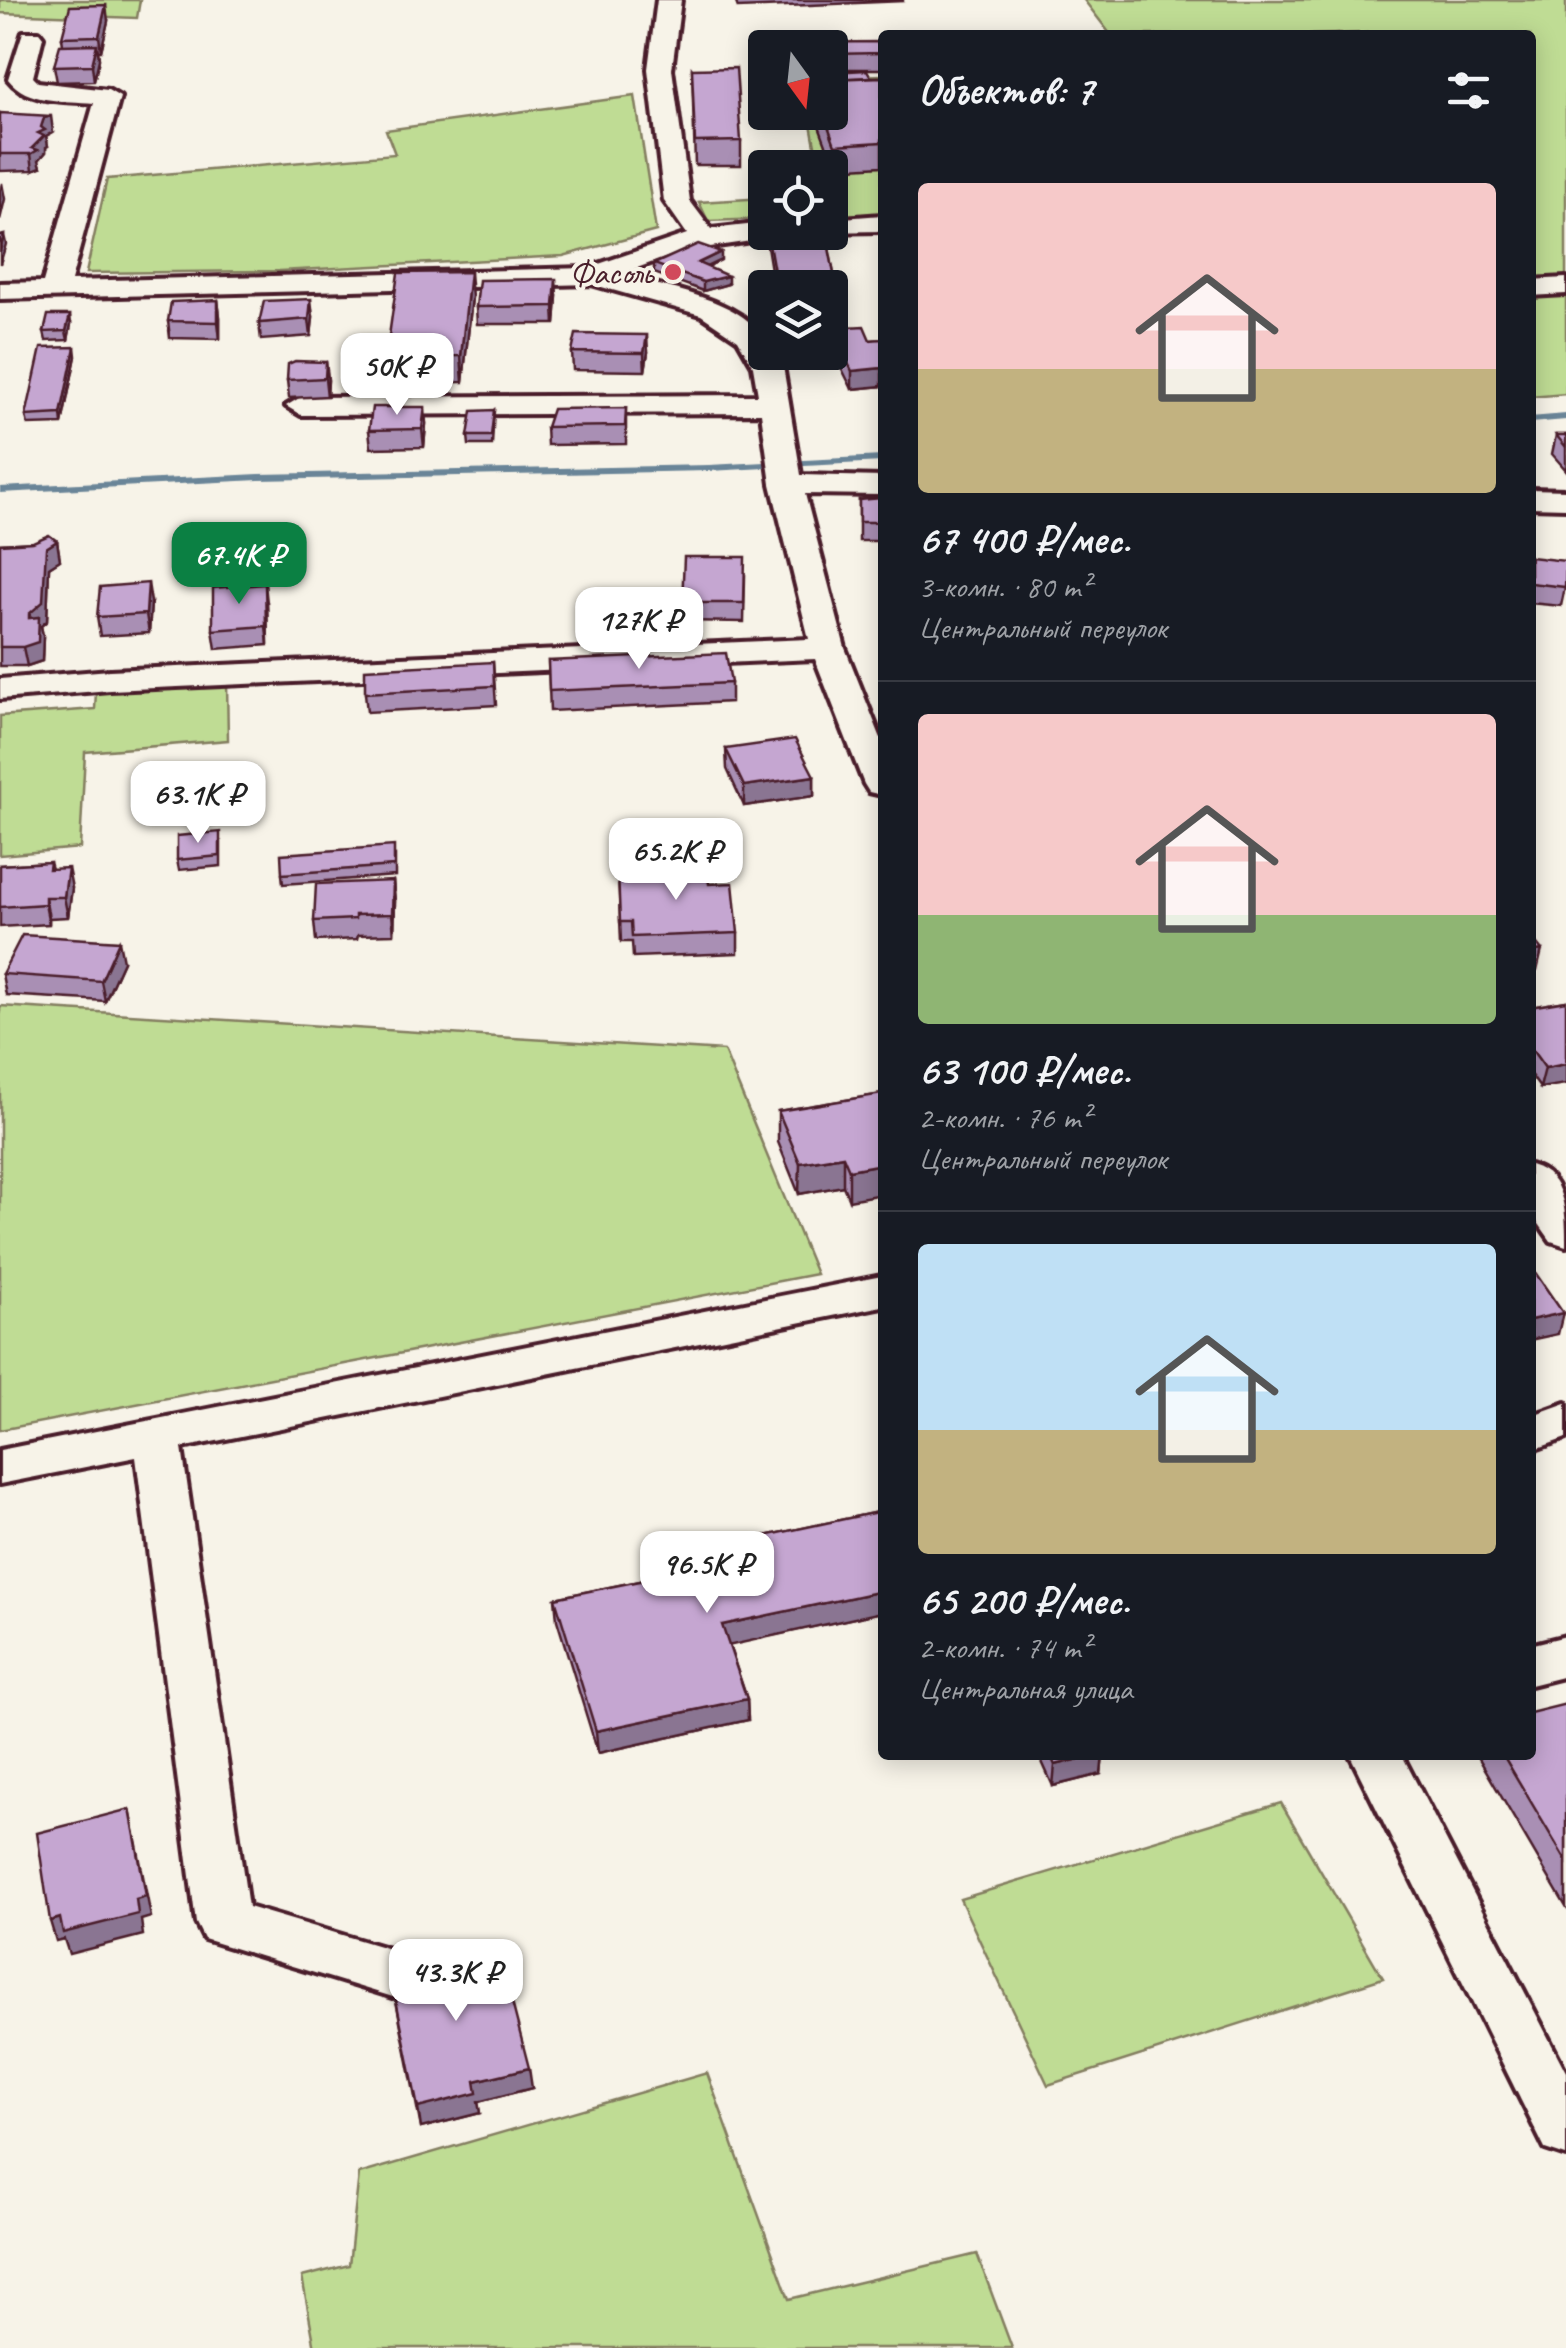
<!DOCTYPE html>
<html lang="ru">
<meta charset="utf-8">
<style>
body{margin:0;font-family:Caveat,sans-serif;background:#242831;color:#f1f3f6;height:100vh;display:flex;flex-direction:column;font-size:38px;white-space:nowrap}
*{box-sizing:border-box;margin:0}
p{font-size:32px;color:#9ea1a6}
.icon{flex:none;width:55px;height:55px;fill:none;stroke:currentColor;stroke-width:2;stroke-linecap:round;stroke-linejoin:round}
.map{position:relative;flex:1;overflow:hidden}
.sheet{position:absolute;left:878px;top:30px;width:658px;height:1730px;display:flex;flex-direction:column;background:#171b24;border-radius:10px;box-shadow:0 5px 25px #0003}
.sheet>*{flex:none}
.needle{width:65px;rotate:165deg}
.tools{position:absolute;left:748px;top:30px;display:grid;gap:20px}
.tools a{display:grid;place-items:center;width:100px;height:100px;border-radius:10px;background:#171b24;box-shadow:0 5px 25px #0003;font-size:50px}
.price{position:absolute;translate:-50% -85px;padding:0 22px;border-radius:20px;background:#fff;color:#222;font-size:32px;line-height:65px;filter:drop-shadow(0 2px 5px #0008)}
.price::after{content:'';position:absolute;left:50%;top:60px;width:30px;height:22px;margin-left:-15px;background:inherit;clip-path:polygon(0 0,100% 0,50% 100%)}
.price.on{background:#0b8043;color:#fff}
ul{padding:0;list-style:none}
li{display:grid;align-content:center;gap:20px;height:530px;padding:0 40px}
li+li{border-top:2px solid #363941}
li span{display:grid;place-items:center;height:310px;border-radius:10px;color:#555}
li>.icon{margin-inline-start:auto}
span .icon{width:180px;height:180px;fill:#fffc;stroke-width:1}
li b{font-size:42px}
h2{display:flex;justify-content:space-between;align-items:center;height:120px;padding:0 40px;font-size:42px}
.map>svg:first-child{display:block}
.green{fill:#bfdc94;stroke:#847e60;stroke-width:2.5}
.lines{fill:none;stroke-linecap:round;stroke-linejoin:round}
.stream{fill:#6a8598;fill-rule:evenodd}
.minor-casing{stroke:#4a1f2b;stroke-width:8}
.minor{fill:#f7f3e8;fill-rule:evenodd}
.wall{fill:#a98fb4;stroke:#4a1f2b;stroke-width:2.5}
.shaded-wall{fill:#8a7492;stroke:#4a1f2b;stroke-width:2.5}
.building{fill:#c5a6d1;stroke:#4a1f2b;stroke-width:2.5}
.poi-dot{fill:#d1495b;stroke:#f7f3e8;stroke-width:4}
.labels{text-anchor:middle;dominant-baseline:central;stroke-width:8;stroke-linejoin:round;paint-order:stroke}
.far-poi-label{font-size:35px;fill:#4a1f2b;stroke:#f7f3e8;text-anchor:end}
</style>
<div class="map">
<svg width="1566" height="2348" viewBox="0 0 1566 2348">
<rect width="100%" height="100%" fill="#f7f3e8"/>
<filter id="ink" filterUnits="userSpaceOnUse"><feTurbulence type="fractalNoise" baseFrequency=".01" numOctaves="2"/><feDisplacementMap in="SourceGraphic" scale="20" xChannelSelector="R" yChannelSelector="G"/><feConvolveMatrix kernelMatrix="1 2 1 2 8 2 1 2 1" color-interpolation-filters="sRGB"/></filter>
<g filter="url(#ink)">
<g class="green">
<path d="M0,0H140L137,18L0,13Z"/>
<path d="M1084,0H1566V394L1530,397V35H1111Z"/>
<path d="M882,75V213L830,216V168L819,167L809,113L830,112V77Z"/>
<path d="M635,96L656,231L563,256L279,271L86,273L107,179L395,154L386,130Z"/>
<path d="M765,198V219L708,221L699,202Z"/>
<path d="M227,682L228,740L85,752L80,848L0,855V716L95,709L96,692Z"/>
<path d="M0,1006L724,1051L816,1274L0,1430Z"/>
<path d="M1281,1803L1383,1978L1048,2085L960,1899Z"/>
<path d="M707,2073L789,2299L977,2254L1012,2348H315L302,2277L349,2265L359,2174Z"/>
</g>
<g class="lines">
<g class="stream">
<path d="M1566,414V420L1530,423V417Z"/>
<path d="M882,456V462L709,471L259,480L0,493V487L259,474L709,465Z"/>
</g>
<g class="minor-casing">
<g id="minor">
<path d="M657,0H681L672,69L690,201L711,229L765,223V232H777L765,239L683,251L618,275C658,286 765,302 765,352H774L783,366L801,475L882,477V495L805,494L845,648L882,741V795L869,792L864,784L815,659L110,690L0,699V679L110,670L809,639L771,484L761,413L301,415L286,406L301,397L758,395L753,366L738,340L701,315L591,284L0,299V283L43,282L94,103C64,100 27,104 8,79L23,32H39L43,37L33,77L38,82L108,90L120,97L71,281L587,268L687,234L664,201L648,69Z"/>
<path d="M882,215V231L820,232H830V219Z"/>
<path d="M1566,278V294L1530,296V280Z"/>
<path d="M1530,489L1566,490V508L1530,507Z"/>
<path d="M1530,1165C1566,1175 1566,1213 1566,1246L1551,1241L1530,1211Z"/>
<path d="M882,1276V1306L182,1448L248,1907L413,1956L421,1973L413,1990L393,1997L204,1939L196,1923L136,1457L0,1484V1450Z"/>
<path d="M1566,1403V1438L1530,1451V1416Z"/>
<path d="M1566,1636V1676L1530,1685V1645Z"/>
<path d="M1350,1755H1402L1566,2072V2156L1545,2149Z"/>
</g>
</g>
<use href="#minor" class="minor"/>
</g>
<g class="wall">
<path d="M735,0H903V1L738,8Z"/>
<path d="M108,21L101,51H98L99,59L94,81L57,82L54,66L63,45L62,37Z"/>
<path d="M882,42V69H830V48Z"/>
<path d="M692,69L741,141V165H695Z"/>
<path d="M871,77H882V166L835,169L814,112H830Z"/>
<path d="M0,113L53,132L46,136L48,146L46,147V152L39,160L41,167L33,170L0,171Z"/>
<path d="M765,217V232H826L834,274V292H830V288H774L765,234Z"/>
<path d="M721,260L707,267L728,284L703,291L654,273V264Z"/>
<path d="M557,296L555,324H477L476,307Z"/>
<path d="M472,297L463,382L388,383L386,357Z"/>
<path d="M218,300L220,317V339L170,338L168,321Z"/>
<path d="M313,317L311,336L261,340L259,323Z"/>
<path d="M71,324L68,340L46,341L44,332Z"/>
<path d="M830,328L870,340L882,339V386L852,389L830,345Z"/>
<path d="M572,352H648L645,371L573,370Z"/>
<path d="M76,356L62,424L28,425L26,416Z"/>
<path d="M326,362L328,380L327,396L289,398L287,380Z"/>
<path d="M626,408V444L547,445L546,427Z"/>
<path d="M494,410L492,445H469L468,436Z"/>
<path d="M426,424L424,447L371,448L369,430Z"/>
<path d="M1556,435H1566V470L1552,454Z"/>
<path d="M882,498V541H859V500Z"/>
<path d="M57,541L60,560L49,567L47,621L41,626L43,636L42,661L27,666H0V544Z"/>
<path d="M1530,557L1565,587L1561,606L1530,603Z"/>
<path d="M745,576L744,622L682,621V603Z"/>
<path d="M635,601V638L602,640L601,621Z"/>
<path d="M151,602L149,633L100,636L97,617Z"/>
<path d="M267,603L268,645L216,649L213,630Z"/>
<path d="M548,661L731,683V702L550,711Z"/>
<path d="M493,662L496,705L367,712L365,693Z"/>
<path d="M726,749L814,776V796L744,806L727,769Z"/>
<path d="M221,842V866L179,870L177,860Z"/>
<path d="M395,856V876L283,884L282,874Z"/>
<path d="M50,862L52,869L72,888L68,917L49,918V924L0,927V865Z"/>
<path d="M618,871L709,884L738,933V953L633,957L632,942H621Z"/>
<path d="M393,881L395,901L394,934L358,935L357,939L316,941L314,921Z"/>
<path d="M123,961L105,1001L6,995L2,974Z"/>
<path d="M1566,1001L1540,1088L1530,1074V1007Z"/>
<path d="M882,1094L849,1200L843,1186L799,1194L778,1142V1111Z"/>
<path d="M882,1511V1612L729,1645L747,1699L748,1720L598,1753L557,1620L555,1598L644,1580L643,1562Z"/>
<path d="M1566,1704V1907L1477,1755H1530Z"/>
<path d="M1039,1755H1103L1101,1774L1053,1786Z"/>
<path d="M450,1964L532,2088L478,2102L480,2113L421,2128L389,1965Z"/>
</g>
<g class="shaded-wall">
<path d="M106,5L108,21L101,51L99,36Z"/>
<path d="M97,44L99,59L94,81L92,65Z"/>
<path d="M51,116L53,132L46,136L48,146L46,147V152L39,160L41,167L33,170L31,154L44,118Z"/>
<path d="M2,183L5,199L0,220V191Z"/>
<path d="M4,235L6,244L0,264V251Z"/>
<path d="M721,252V260L698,271V263Z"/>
<path d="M470,272L472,297L463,382L461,356Z"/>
<path d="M728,276V284L703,291V282Z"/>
<path d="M556,279L557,296L555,324L554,306Z"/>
<path d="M311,299L313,317L311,336L309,319Z"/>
<path d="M218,300L220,317V339L218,322Z"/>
<path d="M70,315L71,324L68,340L66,331Z"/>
<path d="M647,335L648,352L645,371L644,353Z"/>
<path d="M75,347L76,356L62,424L61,414Z"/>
<path d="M326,362L328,380L327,396L325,378Z"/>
<path d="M882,368V386L852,389V371Z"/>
<path d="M425,407L426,424L424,447L422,429Z"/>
<path d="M57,541L60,560L49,567L47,621L41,626L43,636L42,661L27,666L23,647L29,618L46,548Z"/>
<path d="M148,583L151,602L149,633L146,614Z"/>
<path d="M265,584L267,603L268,645L266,626Z"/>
<path d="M814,776V796L744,806V786Z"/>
<path d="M68,868L72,888L68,917L64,897Z"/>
<path d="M393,881L395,901L394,934L392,914Z"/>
<path d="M45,897L49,918V924L45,904Z"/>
<path d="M119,941L123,961L105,1001L101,981Z"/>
<path d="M1542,950L1537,971L1530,972V952Z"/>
<path d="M1566,1064V1084L1540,1088L1545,1068Z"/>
<path d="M843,1156V1186L799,1194L800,1163Z"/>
<path d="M882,1164V1194L849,1200V1170Z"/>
<path d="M1563,1313L1558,1334L1530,1340V1320Z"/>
<path d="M882,1591V1612L723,1647L722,1625Z"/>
<path d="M747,1699L748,1720L598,1753L596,1731Z"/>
<path d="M1096,1755H1103L1101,1774L1053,1786L1055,1765Z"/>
<path d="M130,1809L151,1917L141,1920L143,1935L69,1954L64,1939L56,1941L50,1921L136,1899Z"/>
<path d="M529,2068L532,2088L478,2102L480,2113L421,2128L418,2108L475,2081Z"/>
</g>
<g class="building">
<path d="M106,5L99,36L62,37L70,6Z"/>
<path d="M1369,33L1371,35H1312Z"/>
<path d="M882,42V53L830,54V48H772L771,43Z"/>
<path d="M97,44L92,65L54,66L60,45Z"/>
<path d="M736,68L741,141L695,142L692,69Z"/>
<path d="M867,70L871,77L830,79V72Z"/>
<path d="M882,77V142L835,145L823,112H830V79Z"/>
<path d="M0,113L51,116L44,118L41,127L45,130L38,133L44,136L32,148L38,150L31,154H0Z"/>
<path d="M767,232H826L834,274L775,277Z"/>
<path d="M4,235L0,251V236Z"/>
<path d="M698,244L721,252L698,263L728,276L703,282L654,264Z"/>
<path d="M470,272L461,356L386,357L398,273Z"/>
<path d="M556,279L554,306L476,307L479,280Z"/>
<path d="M311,299L309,319L259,323L264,301Z"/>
<path d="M218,300V322L168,321L171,302Z"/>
<path d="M48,315H70L66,331L44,332Z"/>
<path d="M864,326L870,340L882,339V368L852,371L830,328Z"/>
<path d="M576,334L647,335L644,353L572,352Z"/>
<path d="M75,347L61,414L26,416L41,348Z"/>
<path d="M295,361L326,362L325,378L287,380L288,364Z"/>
<path d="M372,407H425L422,429L369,430Z"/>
<path d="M626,408L625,426L546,427L552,409Z"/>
<path d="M494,410L491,436H468L472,411Z"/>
<path d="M1556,435H1566V447Z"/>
<path d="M882,498V522H859V500Z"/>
<path d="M49,535L57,541L46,548L43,602L29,614V618L39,617L38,642L23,647H0V544L33,542Z"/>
<path d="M684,557H745L744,603H682Z"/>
<path d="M1530,557L1566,561L1565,587L1530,583Z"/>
<path d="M148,583L146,614L97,617L100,587Z"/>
<path d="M265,584L266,626L213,630V588Z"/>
<path d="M635,601L634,619L601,621L602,602Z"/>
<path d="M726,653L731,683L549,691L548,661Z"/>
<path d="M493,662L494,686L365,693V669Z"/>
<path d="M795,739L814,776L744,786L726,749Z"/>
<path d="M220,832V856L177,860V836Z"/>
<path d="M394,846V866L282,874L281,854Z"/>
<path d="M50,862L49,869L68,868L64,897H45V904L0,907V865Z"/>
<path d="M707,867L709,884L733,883L738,933L632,937L631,922H620L618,871Z"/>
<path d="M393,881L392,914L355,915V919L314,921L316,884Z"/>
<path d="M22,935L119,941L101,981L2,974Z"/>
<path d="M1530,935L1542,950L1530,952Z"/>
<path d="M1566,1001V1064L1545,1068L1530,1047V1007Z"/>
<path d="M882,1094V1164L849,1170L843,1156L800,1163L778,1111Z"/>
<path d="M1530,1265L1563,1313L1530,1320Z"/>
<path d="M882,1511V1591L722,1625L747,1699L596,1731L555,1598L649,1579L643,1562Z"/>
<path d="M1566,1704V1861L1503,1755H1530V1713Z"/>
<path d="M1050,1755H1096L1055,1765Z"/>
<path d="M130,1809L146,1896L136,1899L138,1914L63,1933L60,1918L50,1921L37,1833Z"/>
<path d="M447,1952L450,1964L499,1952L529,2068L475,2081L477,2093L418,2108L389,1965Z"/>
</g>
</g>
<circle class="poi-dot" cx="673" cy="272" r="10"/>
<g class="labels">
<g class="far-poi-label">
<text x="653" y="272">Фасоль</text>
</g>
</g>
</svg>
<div class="tools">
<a><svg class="needle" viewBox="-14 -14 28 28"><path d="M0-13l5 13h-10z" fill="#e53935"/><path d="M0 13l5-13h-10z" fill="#9ea1a6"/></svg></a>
<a><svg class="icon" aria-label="locate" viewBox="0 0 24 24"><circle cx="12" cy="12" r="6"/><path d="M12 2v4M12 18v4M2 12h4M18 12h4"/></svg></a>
<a><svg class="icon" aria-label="layers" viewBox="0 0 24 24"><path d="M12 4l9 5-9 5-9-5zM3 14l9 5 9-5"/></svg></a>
</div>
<b class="price" style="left:397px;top:418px">50K ₽</b>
<b class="price on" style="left:239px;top:607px">67.4K ₽</b>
<b class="price" style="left:639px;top:672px">127K ₽</b>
<b class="price" style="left:198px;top:846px">63.1K ₽</b>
<b class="price" style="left:676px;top:903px">65.2K ₽</b>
<b class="price" style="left:707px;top:1616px">96.5K ₽</b>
<b class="price" style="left:456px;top:2024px">43.3K ₽</b>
<section class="sheet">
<h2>Объектов: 7<svg class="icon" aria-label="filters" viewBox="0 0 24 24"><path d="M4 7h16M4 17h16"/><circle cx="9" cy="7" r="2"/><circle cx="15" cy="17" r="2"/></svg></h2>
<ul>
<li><span style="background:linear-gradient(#f6c9c9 60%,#c2b280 0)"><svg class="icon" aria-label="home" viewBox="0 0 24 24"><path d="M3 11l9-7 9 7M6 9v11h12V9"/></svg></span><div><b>67 400 ₽/мес.</b><p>3-комн. · 80 m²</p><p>Центральный переулок</p></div></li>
<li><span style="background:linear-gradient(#f6c9c9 65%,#8fb573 0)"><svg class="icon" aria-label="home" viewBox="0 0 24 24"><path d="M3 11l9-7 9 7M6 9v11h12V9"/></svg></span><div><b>63 100 ₽/мес.</b><p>2-комн. · 76 m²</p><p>Центральный переулок</p></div></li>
<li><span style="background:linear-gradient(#bfe0f5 60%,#c2b280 0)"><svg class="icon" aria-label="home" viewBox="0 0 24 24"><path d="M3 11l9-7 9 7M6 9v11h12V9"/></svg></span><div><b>65 200 ₽/мес.</b><p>2-комн. · 74 m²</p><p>Центральная улица</p></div></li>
</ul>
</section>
</div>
